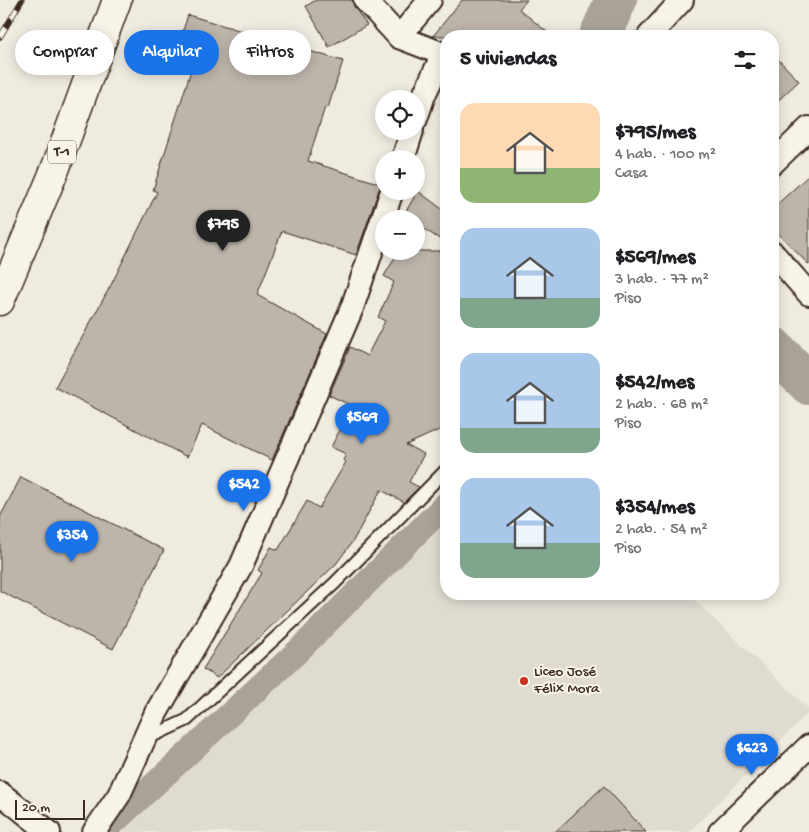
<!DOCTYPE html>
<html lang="es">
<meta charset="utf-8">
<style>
body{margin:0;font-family:"Gochi Hand",sans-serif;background:#f6f6f6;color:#202124;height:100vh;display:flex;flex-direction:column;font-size:19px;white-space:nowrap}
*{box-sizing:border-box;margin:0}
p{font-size:16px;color:#757577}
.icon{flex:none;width:28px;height:28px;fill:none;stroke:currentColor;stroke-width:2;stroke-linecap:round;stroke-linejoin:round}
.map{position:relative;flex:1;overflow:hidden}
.drawer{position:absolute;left:440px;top:30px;width:339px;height:570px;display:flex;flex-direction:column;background:#fff;border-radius:20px;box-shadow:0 2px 12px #0003}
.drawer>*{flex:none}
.guide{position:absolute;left:15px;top:30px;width:350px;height:45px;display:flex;gap:10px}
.tools{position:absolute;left:375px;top:90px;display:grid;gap:10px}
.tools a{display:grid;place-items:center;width:50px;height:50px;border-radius:50%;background:#fff;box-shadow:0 2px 12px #0003;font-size:25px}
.scale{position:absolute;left:15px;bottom:12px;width:70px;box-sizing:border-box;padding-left:5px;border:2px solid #3b2a1e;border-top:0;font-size:14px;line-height:18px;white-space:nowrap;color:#3b2a1e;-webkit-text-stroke:4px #f7f3e8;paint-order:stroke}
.price{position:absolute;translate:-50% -42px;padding:0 11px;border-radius:18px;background:#1a73e8;color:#fff;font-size:16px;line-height:32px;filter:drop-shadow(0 1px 2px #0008)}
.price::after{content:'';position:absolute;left:50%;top:30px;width:15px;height:11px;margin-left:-8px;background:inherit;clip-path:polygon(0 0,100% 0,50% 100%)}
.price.on{background:#222;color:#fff}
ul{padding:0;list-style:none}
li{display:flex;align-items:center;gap:15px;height:125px;padding:0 20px}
li span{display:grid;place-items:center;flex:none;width:140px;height:100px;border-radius:15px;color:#555}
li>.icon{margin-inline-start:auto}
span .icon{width:60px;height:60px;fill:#fffc;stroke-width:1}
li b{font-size:21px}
h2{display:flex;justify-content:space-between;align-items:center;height:60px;padding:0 20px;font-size:21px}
.pill{padding:0 18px;border-radius:22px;background:#fff;box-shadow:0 2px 12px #0003;font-size:18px;line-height:45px}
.pill.on{background:#1a73e8;color:#fff}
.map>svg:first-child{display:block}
.built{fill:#e0dbd0}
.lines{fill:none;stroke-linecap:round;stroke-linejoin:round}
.canal{stroke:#aaa296;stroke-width:25}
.river{stroke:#aaa296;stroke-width:42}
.building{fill:#bdb5aa;stroke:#3b2a1e}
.service-casing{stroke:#3b2a1e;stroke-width:15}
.minor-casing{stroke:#3b2a1e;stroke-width:26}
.primary-casing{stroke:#3b2a1e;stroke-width:31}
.service{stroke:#f7f3e8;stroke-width:11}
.minor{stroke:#f7f3e8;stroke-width:22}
.primary{stroke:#f7f3e8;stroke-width:28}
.rail-casing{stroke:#3b2a1e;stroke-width:5.5}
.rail{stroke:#f7f3e8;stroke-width:4;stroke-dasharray:11;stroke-linecap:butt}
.poi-dot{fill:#c8321e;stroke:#f7f3e8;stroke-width:2}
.labels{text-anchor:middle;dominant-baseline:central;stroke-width:4;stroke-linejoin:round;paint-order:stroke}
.shield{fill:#f7f3e8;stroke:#73665b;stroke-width:1}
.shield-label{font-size:14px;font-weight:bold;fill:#3b2a1e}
.poi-label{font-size:15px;fill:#3b2a1e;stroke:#f7f3e8;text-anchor:start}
</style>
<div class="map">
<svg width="809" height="832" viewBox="0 0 809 832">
<rect width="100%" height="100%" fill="#efebe0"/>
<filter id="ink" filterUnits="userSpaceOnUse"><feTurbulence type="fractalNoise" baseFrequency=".02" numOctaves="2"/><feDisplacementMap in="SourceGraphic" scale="10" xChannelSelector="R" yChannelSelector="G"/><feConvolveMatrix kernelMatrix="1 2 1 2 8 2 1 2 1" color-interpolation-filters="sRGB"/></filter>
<g filter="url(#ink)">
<path class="built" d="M446,505V594H688L809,709V712L689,832H117Z"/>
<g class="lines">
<path class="canal" d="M103,832L296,653L446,504"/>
<g class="river">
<path d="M600,36L616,0"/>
<path d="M772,347L809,384"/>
</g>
</g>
<g class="building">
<path d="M316,0H352L355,8L367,25L329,47L306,6Z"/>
<path d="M462,0H527L519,9L552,36H433Z"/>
<path d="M188,15L343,61L328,108L325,107L308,161L381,184L356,255L282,231L257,295L327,334L272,460L202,425L187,457L55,387L112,283L157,192L153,190L192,67L173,62Z"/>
<path d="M772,53L799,81L772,106Z"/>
<path d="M809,175V265L772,227V209Z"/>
<path d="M418,191L446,212V243L416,224V219H407L403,216Z"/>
<path d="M399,251H446V427L406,445L424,454L409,482L419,487L404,502L381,490L353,541L336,564L217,678L203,669L262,573L258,570L271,547L278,550L307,501L319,508L346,462L343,460L346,454L331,447L352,406L329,395L350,347L367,356L385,321L378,317L394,282L384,276Z"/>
<path d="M21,477L164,550L113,649L0,591V517Z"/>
<path d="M604,786L646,832H555Z"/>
</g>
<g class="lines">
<g class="service-casing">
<path id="service" d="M146,739L187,720L335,583L446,470"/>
</g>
<g class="minor-casing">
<g id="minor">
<path d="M365,0L399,37L443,54L424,95L416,119"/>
<path d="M649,36L682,0"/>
<path d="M399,37L430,0"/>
<path d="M403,159L412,131"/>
<path d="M772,164L809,128"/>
<path d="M772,252L809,294"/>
<path d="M0,793L49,832"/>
<path d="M94,832L119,795L156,713L241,566L352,308L392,191"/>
<path d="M720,832L809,746"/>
</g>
</g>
<g class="primary-casing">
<path id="primary" d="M0,301L56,167L117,0"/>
</g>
<use href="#service" class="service"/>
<use href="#minor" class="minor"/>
<use href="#primary" class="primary"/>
<g class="rail-casing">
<path id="rail" d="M0,37L22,0"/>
</g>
<use href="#rail" class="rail"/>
</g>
</g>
<circle class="poi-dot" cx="524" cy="681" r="5"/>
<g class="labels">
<rect class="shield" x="48" y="140.5" width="28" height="23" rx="4"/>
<g class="shield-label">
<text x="62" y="152">T-1</text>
</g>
<g class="poi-label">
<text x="534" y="672">Liceo José<tspan x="534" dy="17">Félix Mora</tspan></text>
</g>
</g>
</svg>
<div class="tools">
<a><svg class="icon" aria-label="locate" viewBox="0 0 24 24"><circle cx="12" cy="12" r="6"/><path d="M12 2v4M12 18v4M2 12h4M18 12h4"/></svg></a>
<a>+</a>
<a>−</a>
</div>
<div class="scale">20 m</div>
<b class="price on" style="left:223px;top:252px">$795</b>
<b class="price" style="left:362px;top:445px">$569</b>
<b class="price" style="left:244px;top:512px">$542</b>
<b class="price" style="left:72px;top:563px">$354</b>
<b class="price" style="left:752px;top:776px">$623</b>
<div class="guide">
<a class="pill">Comprar</a>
<a class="pill on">Alquilar</a>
<a class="pill">Filtros</a>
</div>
<section class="drawer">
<h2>5 viviendas<svg class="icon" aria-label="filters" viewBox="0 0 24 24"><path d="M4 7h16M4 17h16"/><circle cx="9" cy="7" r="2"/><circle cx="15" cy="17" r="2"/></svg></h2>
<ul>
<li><span style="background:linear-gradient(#ffd9b3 65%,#8fb573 0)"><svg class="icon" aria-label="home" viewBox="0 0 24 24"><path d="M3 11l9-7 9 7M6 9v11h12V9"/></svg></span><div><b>$795/mes</b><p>4 hab. · 100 m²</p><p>Casa</p></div></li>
<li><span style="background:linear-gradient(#a9c7e8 70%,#7fa58c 0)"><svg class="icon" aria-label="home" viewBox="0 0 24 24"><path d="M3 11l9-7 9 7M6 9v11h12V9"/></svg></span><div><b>$569/mes</b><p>3 hab. · 77 m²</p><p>Piso</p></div></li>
<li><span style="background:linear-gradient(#a9c7e8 75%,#7fa58c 0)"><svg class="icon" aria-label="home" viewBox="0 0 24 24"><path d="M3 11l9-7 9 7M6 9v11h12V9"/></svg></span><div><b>$542/mes</b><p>2 hab. · 68 m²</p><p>Piso</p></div></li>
<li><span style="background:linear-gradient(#a9c7e8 65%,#7fa58c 0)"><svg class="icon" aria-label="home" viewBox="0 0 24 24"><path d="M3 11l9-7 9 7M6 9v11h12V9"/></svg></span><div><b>$354/mes</b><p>2 hab. · 54 m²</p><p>Piso</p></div></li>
</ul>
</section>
</div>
